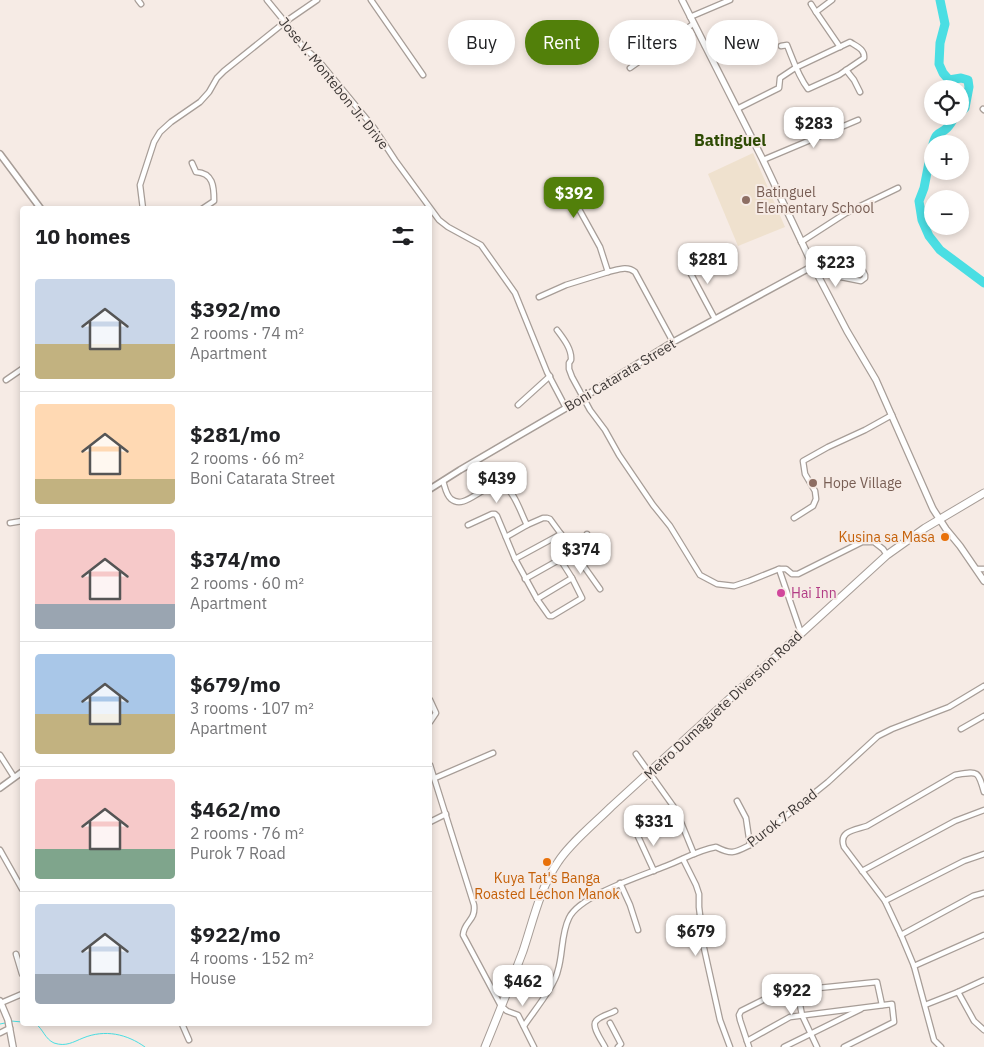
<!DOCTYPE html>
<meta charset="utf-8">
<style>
body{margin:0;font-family:"IBM Plex Sans",sans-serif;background:#f6f6f6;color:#202124;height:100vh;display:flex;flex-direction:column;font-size:19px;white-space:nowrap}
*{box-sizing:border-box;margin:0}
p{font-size:16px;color:#757577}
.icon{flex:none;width:28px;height:28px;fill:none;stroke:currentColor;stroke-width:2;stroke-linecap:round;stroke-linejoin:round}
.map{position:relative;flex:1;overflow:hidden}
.sheet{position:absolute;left:20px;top:206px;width:412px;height:820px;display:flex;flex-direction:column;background:#fff;border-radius:5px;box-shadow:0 2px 8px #0003}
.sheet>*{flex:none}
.hud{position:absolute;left:448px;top:20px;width:461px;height:45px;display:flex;gap:10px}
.fabs{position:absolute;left:924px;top:80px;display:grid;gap:10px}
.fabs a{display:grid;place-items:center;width:45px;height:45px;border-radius:50%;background:#fff;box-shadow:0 2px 8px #0003;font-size:25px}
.price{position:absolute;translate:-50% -42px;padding:0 11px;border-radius:10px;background:#fff;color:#222;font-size:16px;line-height:32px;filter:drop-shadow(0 1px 2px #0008)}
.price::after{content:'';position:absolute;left:50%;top:30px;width:15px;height:11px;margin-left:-8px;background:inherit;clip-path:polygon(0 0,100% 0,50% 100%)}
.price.active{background:#52800a;color:#fff}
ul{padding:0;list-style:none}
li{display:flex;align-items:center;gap:15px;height:125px;padding:0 15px}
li+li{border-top:1px solid #e0e0e0}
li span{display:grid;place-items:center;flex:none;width:140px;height:100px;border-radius:5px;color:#555}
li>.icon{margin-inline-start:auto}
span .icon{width:60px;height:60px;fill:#fffc;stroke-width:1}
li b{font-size:21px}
h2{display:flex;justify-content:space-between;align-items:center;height:60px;padding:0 15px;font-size:21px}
.tag{padding:0 18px;border-radius:22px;background:#fff;box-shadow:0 2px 8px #0003;font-size:18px;line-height:45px}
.tag.active{background:#52800a;color:#fff}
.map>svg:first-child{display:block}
.education{fill:#efe1ce}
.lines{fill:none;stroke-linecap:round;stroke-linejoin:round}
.stream{stroke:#4adee3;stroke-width:1}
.river{stroke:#4adee3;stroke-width:9}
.minor-casing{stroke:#a79d97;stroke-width:7}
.tertiary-casing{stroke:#a79d97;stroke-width:8}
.secondary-casing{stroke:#a79d97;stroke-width:8}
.trunk-casing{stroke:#a79d97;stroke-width:9}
.minor{stroke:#fff;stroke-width:4.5}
.tertiary{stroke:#fff;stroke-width:5}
.secondary{stroke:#fff;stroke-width:5.5}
.trunk{stroke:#fff;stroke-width:7}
.education-dot{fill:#8d6e63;stroke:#f6ebe5;stroke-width:2}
.food-dot{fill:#e8710a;stroke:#f6ebe5;stroke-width:2}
.hotel-dot{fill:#d1479c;stroke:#f6ebe5;stroke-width:2}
.labels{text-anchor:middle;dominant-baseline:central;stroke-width:4;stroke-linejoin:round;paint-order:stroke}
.street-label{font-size:14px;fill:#3d3836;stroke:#f6ebe5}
.education-label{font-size:14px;fill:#785e54;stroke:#f6ebe5;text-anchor:start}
.food-label{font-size:14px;fill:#c56008;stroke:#f6ebe5;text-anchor:end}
.hotel-label{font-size:14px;fill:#b23c85;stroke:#f6ebe5;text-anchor:start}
.quarter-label{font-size:16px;font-weight:bold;fill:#2e4b03;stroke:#f6ebe5}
</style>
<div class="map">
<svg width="984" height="1047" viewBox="0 0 984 1047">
<rect width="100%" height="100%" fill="#f6ebe5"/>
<path class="education" d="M753,153L785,227L738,246L708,174Z"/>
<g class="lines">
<g class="stream">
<path d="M11,1021L22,1022"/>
<path d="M0,1024L5,1023"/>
<path d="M36,1024C43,1029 45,1039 54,1043C66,1047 73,1042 83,1038C105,1029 127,1034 145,1047"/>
</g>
<g class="river">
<path d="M940,0L945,24L940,43L939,64L943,73L949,80L961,78L968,80L969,87L965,108L960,112"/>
<path d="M933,144C937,130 940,135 947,128C950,125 953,120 955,116"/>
<path d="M932,147L924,188L919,201L922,220L929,236L940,250L984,283"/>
</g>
<g class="minor-casing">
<g id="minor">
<path d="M138,0L141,4"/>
<path d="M267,0L285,22L303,47L318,60L374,128L395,160L439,220L448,227L481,245L515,293L547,372L566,408"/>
<path d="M371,0L423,75"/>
<path d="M832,0L816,12L840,47"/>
<path d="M811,4L816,12"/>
<path d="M690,17L730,0"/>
<path d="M705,46L741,29"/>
<path d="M630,68L693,24"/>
<path d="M846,70L854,80L860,92"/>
<path d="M737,109L779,88L780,78L795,68L850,42C856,46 865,49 864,58L839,75L808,89C798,76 793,60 787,45L781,46"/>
<path d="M983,109L984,110"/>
<path d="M763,160L858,120"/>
<path d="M192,163L196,172C213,173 214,186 214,201L202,209"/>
<path d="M564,182L600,247L608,272C617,270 627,265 635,272L673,342"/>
<path d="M143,209L140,185L154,142L160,132L171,122L200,102L209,92L217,78L224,71L285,22L317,0"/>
<path d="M801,242L846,213L898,188"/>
<path d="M684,261L715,319"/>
<path d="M816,272L861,281L865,278V275L860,265"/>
<path d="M539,297L566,285L608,272"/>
<path d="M557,330C563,338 572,349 571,360L569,363V369L572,377L590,410L605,430L619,455L653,505L670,526L700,575L717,584L734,586L749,581L779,569H786L792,574H798L862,542H874L883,549L887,555"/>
<path d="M6,380L22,369"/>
<path d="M518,405L550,376"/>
<path d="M443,481C445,487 446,495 451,499C467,512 486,477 506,488C515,493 522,516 527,525"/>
<path d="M794,518L813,506L816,499L815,491L805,474L803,461L828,447L865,430L892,415"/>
<path d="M10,523L22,521"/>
<path d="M468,525L492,514H495L497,516L515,559L537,599L549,616H552L582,598L572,578L560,559"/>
<path d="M506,537L527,525L543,518H547L550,519L561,534L600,589"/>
<path d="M515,559L561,534"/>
<path d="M580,560C588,551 587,546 587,534"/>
<path d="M779,569L801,633"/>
<path d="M976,569H984"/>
<path d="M525,579L573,552"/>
<path d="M537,599L572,578"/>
<path d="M430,700L436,713L430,722"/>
<path d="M961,729L984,716"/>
<path d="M636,754L676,810L694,854"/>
<path d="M0,755L14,777"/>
<path d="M430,765L474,905C476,921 464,921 463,935L501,1006L507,1011L518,1015L534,1047"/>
<path d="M435,778L493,753"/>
<path d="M737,801L746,818L750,845"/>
<path d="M430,822L446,814"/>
<path d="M636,832L654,871"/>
<path d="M0,850L22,889"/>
<path d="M683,859L696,885L699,894V907L704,948L720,1020L730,1047"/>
<path d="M862,871L955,821L984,810"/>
<path d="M620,883L630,905L638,930"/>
<path d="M885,901L964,861L984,854"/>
<path d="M901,935L973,896L984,893"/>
<path d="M16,954L22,974"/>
<path d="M914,966L984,935"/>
<path d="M797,990L802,1015L817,1047"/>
<path d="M958,992L974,1021L984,1030"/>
<path d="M1,1003L22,994"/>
<path d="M925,1005L958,992L984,980"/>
<path d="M610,1023L621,1044L618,1047"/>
<path d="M182,1024L189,1040"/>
<path d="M524,1026C533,1012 555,986 558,970C563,954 561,934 569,918C580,895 642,876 666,866C682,860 698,850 716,847C732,855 734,853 750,845L828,782L878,736L892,729L949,707L984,686"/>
<path d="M0,1033L10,1028"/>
<path d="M747,1041L790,1017L892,1004L894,1022L844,1047"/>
<path d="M605,1047C602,1041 591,1026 596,1021C600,1016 610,1014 615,1011"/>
<path d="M749,1047L740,1020L739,1015L741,1011L779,992L877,982L882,1005"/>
<path d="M784,1047L861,1009"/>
<path d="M941,1047L934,1040L914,966L901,935L885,901L844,847C838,831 855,830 867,826L955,775C978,771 978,770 984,792"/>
</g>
</g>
<g class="tertiary-casing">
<g id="tertiary">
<path d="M0,154L41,209"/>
<path d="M430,489L460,470L566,408L673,342L813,266"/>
<path d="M0,788L22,772"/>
</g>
</g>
<g class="secondary-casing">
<g id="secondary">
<path d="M682,0L763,160L813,266L847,331L876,380L933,509L946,529L960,546L984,581"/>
<path d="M0,1001L8,1020L13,1047"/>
</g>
</g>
<g class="trunk-casing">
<path id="trunk" d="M485,1047C498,1015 511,983 523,951C533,921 540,888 558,862C570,843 595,823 611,807L887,555L925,528L984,493"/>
</g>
<use href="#minor" class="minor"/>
<use href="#tertiary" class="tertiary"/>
<use href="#secondary" class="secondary"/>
<use href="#trunk" class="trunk"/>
</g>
<g class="education-dot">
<circle cx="746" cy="200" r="5"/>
<circle cx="813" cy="483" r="5"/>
</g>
<g class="food-dot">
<circle cx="945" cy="537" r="5"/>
<circle cx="547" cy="862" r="5"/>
</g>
<circle class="hotel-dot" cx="781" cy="593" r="5"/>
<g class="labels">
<g class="street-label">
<text transform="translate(334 83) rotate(51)">Jose V. Montebon Jr. Drive</text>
<text transform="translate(620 375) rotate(-31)">Boni Catarata Street</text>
<text transform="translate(723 705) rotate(-43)">Metro Dumaguete Diversion Road</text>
<text transform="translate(782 818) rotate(-38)">Purok 7 Road</text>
</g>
<g class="education-label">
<text x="756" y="192">Batinguel<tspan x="756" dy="16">Elementary School</tspan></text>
<text x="823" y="483">Hope Village</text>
</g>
<g class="food-label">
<text x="935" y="537">Kusina sa Masa</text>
<text x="547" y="878" text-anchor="middle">Kuya Tat's Banga<tspan x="547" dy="16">Roasted Lechon Manok</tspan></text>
</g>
<g class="hotel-label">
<text x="791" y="593">Hai Inn</text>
</g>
<g class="quarter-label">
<text x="730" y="140">Batinguel</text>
</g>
</g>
</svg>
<div class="fabs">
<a><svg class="icon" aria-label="locate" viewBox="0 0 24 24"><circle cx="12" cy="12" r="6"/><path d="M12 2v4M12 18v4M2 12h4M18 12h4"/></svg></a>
<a>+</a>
<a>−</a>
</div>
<b class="price" style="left:814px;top:149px">$283</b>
<b class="price active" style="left:574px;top:219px">$392</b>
<b class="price" style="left:708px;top:285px">$281</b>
<b class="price" style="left:836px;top:288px">$223</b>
<b class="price" style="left:497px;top:504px">$439</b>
<b class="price" style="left:581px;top:575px">$374</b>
<b class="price" style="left:654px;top:847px">$331</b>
<b class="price" style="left:696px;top:957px">$679</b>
<b class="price" style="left:523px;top:1007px">$462</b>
<b class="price" style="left:792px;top:1016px">$922</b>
<div class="hud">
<a class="tag">Buy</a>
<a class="tag active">Rent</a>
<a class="tag">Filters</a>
<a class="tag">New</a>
</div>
<section class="sheet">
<h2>10 homes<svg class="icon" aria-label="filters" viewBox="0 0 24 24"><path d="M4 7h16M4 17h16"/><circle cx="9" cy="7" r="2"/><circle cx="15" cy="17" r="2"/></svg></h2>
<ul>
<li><span style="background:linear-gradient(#c9d6e8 65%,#c2b280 0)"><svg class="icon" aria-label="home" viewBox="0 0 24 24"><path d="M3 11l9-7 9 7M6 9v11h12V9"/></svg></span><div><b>$392/mo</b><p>2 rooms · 74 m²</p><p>Apartment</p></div></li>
<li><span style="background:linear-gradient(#ffd9b3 75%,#c2b280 0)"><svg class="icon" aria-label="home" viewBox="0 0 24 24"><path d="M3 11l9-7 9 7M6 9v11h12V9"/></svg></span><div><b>$281/mo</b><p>2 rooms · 66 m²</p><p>Boni Catarata Street</p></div></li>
<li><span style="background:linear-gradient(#f6c9c9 75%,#9aa5b1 0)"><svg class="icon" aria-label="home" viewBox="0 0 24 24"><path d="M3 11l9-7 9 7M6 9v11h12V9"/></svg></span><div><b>$374/mo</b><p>2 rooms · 60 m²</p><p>Apartment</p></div></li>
<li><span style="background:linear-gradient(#a9c7e8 60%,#c2b280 0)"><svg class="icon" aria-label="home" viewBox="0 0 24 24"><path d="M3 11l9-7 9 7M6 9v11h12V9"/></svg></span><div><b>$679/mo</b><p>3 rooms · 107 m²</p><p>Apartment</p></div></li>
<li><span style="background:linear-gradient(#f6c9c9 70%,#7fa58c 0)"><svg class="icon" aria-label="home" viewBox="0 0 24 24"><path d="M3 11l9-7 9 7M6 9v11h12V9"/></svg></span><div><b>$462/mo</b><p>2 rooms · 76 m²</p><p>Purok 7 Road</p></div></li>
<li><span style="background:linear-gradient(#c9d6e8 70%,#9aa5b1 0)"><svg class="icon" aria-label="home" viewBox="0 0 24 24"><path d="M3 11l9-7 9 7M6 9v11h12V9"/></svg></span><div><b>$922/mo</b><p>4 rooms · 152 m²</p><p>House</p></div></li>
</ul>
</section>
</div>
